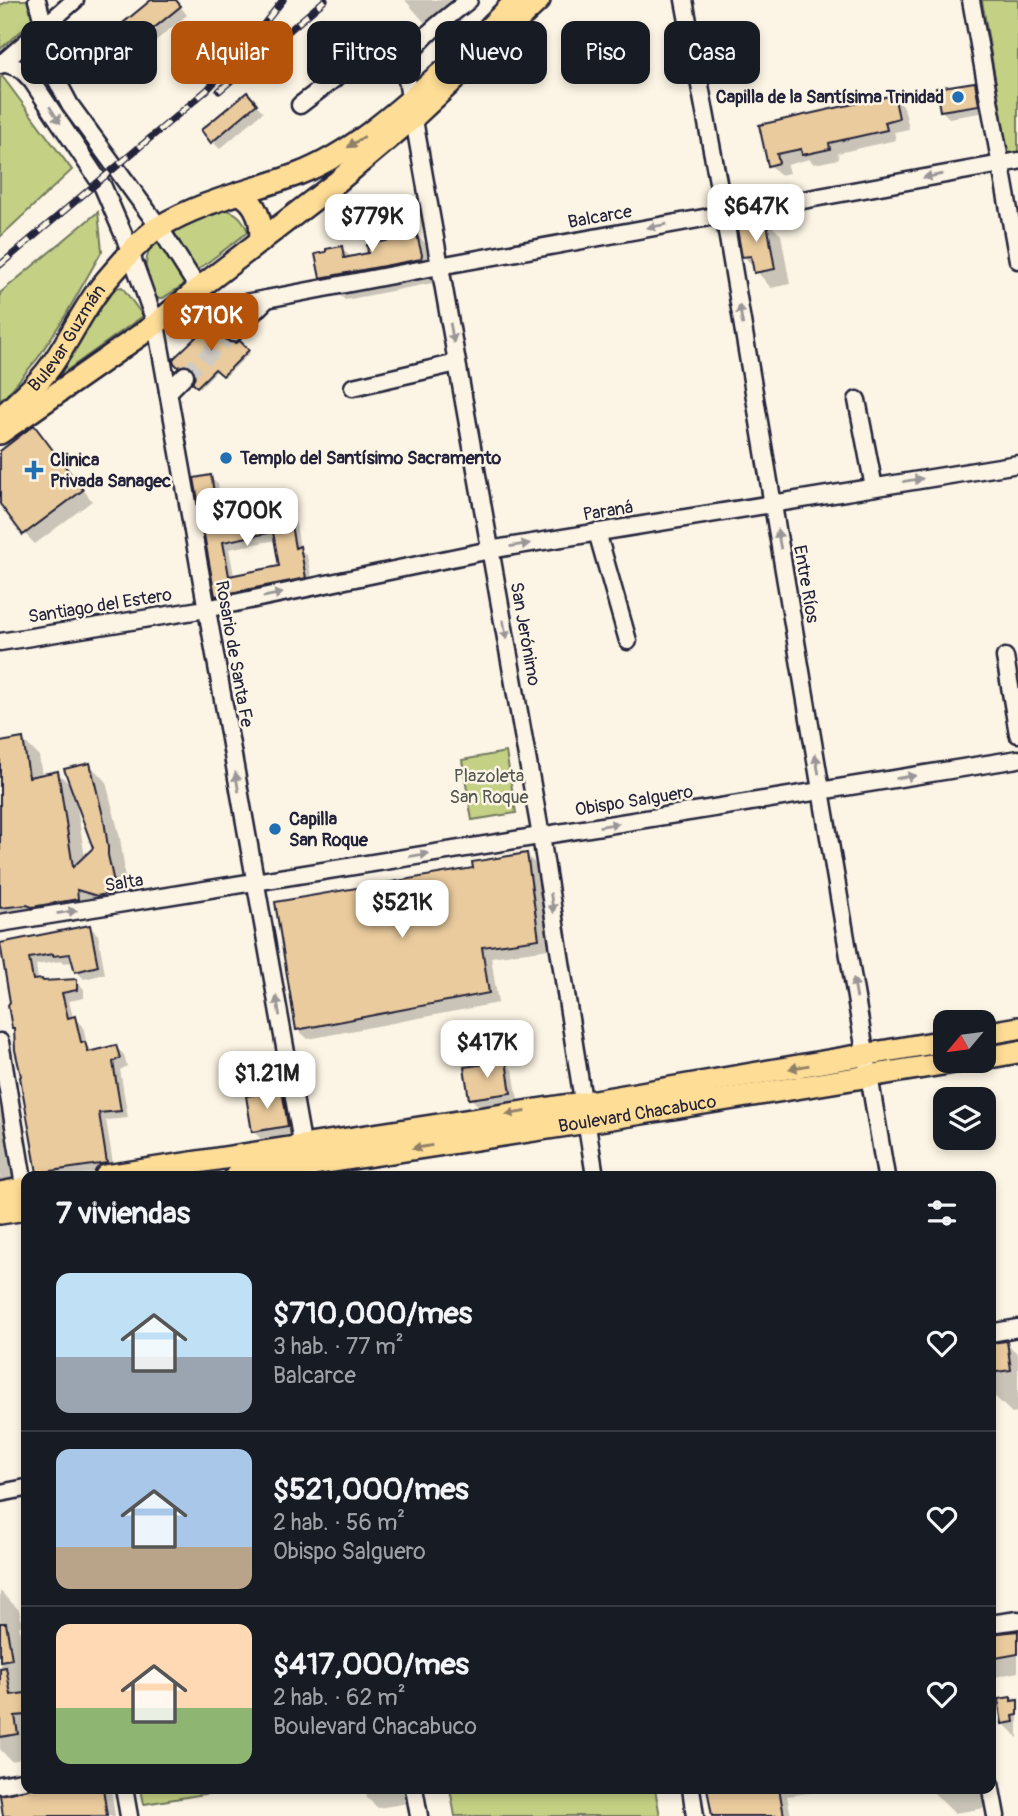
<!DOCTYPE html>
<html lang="es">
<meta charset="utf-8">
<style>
body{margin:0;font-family:Pangolin,sans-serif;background:#20242c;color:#f1f3f6;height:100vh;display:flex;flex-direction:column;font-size:26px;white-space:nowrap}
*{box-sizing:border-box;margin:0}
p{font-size:23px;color:#9ea1a6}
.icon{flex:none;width:38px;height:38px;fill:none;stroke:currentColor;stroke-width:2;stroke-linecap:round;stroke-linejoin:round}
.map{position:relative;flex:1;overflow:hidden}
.panel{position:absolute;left:21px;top:1171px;width:975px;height:623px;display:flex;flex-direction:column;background:#171b24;border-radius:14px;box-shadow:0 4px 10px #0003}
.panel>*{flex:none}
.guide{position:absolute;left:21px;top:21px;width:976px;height:63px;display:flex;gap:14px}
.needle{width:46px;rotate:241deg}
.tools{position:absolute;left:933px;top:1010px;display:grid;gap:14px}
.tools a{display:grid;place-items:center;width:63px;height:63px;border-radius:14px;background:#171b24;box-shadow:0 4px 10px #0003;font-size:35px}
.price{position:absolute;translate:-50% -60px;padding:0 16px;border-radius:14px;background:#fff;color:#222;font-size:23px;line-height:46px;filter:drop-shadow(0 2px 4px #0008)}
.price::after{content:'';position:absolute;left:50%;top:42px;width:21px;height:16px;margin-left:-10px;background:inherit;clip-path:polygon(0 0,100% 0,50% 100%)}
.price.on{background:#b45309;color:#fff}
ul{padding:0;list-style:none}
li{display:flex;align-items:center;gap:21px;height:175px;padding:0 35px}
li+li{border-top:2px solid #363941}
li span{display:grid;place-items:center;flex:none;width:196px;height:140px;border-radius:14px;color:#555}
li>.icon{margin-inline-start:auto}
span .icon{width:84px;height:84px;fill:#fffc;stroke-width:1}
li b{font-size:30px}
h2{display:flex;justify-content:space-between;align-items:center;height:84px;padding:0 35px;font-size:30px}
.chip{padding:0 24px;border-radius:14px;background:#171b24;box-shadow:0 4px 10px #0003;font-size:24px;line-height:63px}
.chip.on{background:#b45309;color:#fff}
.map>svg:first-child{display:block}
.green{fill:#c4d184;stroke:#737a60;stroke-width:2}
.shadow{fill:#0003;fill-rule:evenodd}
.building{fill:#eacb9d;stroke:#22223b;stroke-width:2;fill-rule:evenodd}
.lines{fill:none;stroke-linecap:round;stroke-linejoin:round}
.minor-tunnel{stroke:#d0cbc3;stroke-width:16;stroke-dasharray:16 8;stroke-linecap:butt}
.minor-casing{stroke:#22223b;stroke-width:21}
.major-casing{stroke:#22223b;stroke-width:26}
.minor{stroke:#fcf5e5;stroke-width:16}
.major{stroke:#fedd96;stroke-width:21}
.rail-casing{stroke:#22223b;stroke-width:7}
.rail{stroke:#fcf5e5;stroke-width:4.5;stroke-dasharray:13;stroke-linecap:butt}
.oneway{fill:#9a9698}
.oneway2{fill:#908068}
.poi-dot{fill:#1f6fb2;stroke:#fcf5e5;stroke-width:2.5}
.labels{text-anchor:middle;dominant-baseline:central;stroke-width:5;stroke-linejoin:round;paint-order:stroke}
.poi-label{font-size:18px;font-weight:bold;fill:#22223b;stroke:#fcf5e5;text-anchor:start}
.street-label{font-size:18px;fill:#22223b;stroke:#fcf5e5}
.park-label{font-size:18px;fill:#535751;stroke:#fcf5e5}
</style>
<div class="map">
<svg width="1018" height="1816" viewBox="0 0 1018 1816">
<rect width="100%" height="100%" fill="#fcf5e5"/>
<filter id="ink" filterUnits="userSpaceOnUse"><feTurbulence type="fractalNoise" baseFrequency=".0143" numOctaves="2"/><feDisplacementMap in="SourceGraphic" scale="14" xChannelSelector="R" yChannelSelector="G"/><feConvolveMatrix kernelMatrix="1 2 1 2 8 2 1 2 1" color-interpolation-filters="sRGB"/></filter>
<g filter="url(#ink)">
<g class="green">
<path d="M12,0H29L32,5L33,21L0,49V5Z"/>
<path d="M982,0H1018V153L1008,155Z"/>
<path d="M2,76L72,170L0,237V78Z"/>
<path d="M221,208C237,212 243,218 248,232L195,272L173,230Z"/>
<path d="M98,212L102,251L65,316L38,358L6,396L0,399V293Z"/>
<path d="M160,241L185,284L163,298H156C141,280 144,271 149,249Z"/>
<path d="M122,287L143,316L49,383L112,292L116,288Z"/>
<path d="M506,752L516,813L472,820L462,760Z"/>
<path d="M141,1789H210L211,1793L144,1804Z"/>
<path d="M450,1789H655L660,1816H455Z"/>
</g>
<g class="shadow">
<path d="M154,0H175L187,15L141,53L133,45Z"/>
<path d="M405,0H454L426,24Z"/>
<path d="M975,84L982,92L986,112L949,118L941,110Z"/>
<path d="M894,97L904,107L909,129L894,132L896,140L838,153L839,159L814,164L809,159L787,165L789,173L780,175L770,165L761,126Z"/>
<path d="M254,102L263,112L220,149L212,141Z"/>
<path d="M765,219L781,235L790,284L771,288L744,256Z"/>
<path d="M405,224L438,255L443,281L345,300L322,277L341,248L352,258L370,254L397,241Z"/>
<path d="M217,320L226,329L224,334L226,343L231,345L240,343L250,353L225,377L218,369L200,388L194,382L197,377L195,368L190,366L181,368L175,362Z"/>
<path d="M44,438L92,501L35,544L25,534L0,501V453Z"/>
<path d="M210,477L218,484L225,528L288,515L296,523L300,549L307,556L313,585L224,603L217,595ZM276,540L281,568L234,576L229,549Z"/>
<path d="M23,740L39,756L42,776L58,773L73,788L90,765L106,782L120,838L124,865V873L131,908L0,918V744ZM76,801L96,849L85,858Z"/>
<path d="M527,855L537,866L549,949L491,957L498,1003L308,1039L297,1029L475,870Z"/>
<path d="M90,927L98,935L105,974L84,979L76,971L74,962L63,963L61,961L36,965L38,981L43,983L76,981L84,989V998L69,1001L73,1018H75L83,1026L87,1046L93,1052L116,1047L124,1055L127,1066L120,1070L128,1118L106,1120L114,1170L73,1176H42L38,1172L1,944Z"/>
<path d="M506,1063L513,1071L518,1100L478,1106L471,1098Z"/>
<path d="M281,1091L289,1099L295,1134L261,1139L254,1132Z"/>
<path d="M0,1107L11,1152L15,1177L0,1180Z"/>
<path d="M1006,1343L1018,1354V1412L1012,1413L990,1392V1345Z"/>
<path d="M0,1591L19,1610L22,1626H19L24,1657L26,1660V1758L11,1761L0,1749Z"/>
<path d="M1018,1632V1672L995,1677L990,1673V1636Z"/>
<path d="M1018,1698V1738L1003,1723L1000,1700Z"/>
<path d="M33,1788H111L115,1816H4Z"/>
<path d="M366,1788H415L414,1802L378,1808L367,1798Z"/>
<path d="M709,1788H814L815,1792L787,1796L791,1816H714Z"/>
<path d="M929,1788H990L999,1806L954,1813Z"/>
</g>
<g class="building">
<path d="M151,0H176L181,6L132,46L117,28Z"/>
<path d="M975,82L979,105L940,111L936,88Z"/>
<path d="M247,92L257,104L211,143L201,130Z"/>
<path d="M894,95L899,118L885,122L887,130L829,143L830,149L802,155L801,149L777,154L779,163L768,166L759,125Z"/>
<path d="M766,217L775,269L754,273L751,256L742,257L736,223Z"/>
<path d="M405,222L408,232L416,231L422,255L421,259L320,278L315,254L326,252V249L342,246L344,258L368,253L367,245L395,239L393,224Z"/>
<path d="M216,318L225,326L223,335L226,341L235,343L240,341L249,350L223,376L215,369L197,387L192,383L195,377L193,368L187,365L178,367L174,363L173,359Z"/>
<path d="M34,425L83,490L23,535L0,504V451Z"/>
<path d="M211,475L220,527L289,513L295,548L300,546L306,578L215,596L194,478ZM273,532L279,566L229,576L223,542Z"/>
<path d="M23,738L29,777L58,771L73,867L93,848L64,769L90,763L104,820L108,847V855L116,892L97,896L77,890L78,899L32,907L27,905L0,908V742Z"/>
<path d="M527,853L539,939L482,947L489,993L296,1030L275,902L473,868L472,862Z"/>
<path d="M90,925L98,966L75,972L70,954L53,956V954L29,958L33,980L42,979L43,981L77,979V990L62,993L68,1018L75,1016L81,1042H85L88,1052L116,1045L120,1058L113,1062L121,1111L99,1113L107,1163L37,1173L20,1077L21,1076L15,1050L14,1028H12L8,1005L10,1002L0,943Z"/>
<path d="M506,1061L511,1093L469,1099L464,1067Z"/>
<path d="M282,1090L288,1126L252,1132L246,1096Z"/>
<path d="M1007,1341L1011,1370L990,1373V1343Z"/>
<path d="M0,1623H6L12,1659L0,1661Z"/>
<path d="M1018,1631V1654L990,1659V1634Z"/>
<path d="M6,1667L11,1695L26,1693V1715L15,1716L18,1734L0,1737V1668Z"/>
<path d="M1011,1697V1701L1018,1700V1715L1013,1716L1014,1722L1002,1724L998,1699Z"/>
<path d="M32,1788H103L107,1816H3L0,1795Z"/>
<path d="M707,1788H779L784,1816H712Z"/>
</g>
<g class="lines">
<path class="minor-tunnel" d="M185,375L233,333"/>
<g class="minor-casing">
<g id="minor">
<path d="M37,0L44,26L48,55L53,73L70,105L159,227L203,296L212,306L219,308L445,265L1018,161"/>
<path d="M469,0C451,15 406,46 405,69L541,836L595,1176"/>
<path d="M684,0L724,214L886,1176"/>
<path d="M971,0L1018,260"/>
<path d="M0,62C18,68 19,66 32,81L103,187L125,238L156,324L308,1176"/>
<path d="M0,65L75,0"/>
<path d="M300,105L381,43L389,40L408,56"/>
<path d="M233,333L267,299"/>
<path d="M353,387L457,363"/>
<path d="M168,392L185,375"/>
<path d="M857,400L874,487"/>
<path d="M597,532L628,641"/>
<path d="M0,642L206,609L495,549L1018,464"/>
<path d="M1005,657L1018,734"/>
<path d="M0,923L1018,759"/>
<path d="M0,1042L26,1198"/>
<path d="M990,1333L1018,1328"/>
<path d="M0,1493L26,1488"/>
<path d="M990,1624L1018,1620"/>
<path d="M990,1784L996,1816"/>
<path d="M0,1785L26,1780"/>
<path d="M124,1788L129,1816"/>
<path d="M414,1788L419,1816"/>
<path d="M691,1788L695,1816"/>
</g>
</g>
<g class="major-casing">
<g id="major">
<path d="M490,27L517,0"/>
<path d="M239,193C257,202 263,223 260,242"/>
<path id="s1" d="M0,418C19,400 41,382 55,360C70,338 81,314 97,292C105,281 115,270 124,260C134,248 146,235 159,227C202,201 252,191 298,174C352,153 398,111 441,73"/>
<path d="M0,433L156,324L198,289L337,182L414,117L539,0"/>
<path d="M984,1034L1018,1028"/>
<path d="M984,1058L1018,1052"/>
<path d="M106,1176L583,1103L945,1041"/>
<path id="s2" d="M236,1176L587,1122L967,1060"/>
<path d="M0,1193L26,1188"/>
<path d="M0,1213L26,1209"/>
</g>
</g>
<use href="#minor" class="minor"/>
<use href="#major" class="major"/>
<g class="rail-casing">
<g id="rail">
<path d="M219,91L325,0"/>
<path d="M0,265L207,90L237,58L283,0"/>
</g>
</g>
<use href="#rail" class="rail"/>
</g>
<defs><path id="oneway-solid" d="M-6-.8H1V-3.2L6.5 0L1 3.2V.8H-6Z" transform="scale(1.75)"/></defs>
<g class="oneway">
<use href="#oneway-solid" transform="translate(55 115) rotate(57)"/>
<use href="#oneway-solid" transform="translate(933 176) rotate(170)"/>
<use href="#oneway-solid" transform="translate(657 226) rotate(170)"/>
<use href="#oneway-solid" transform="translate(741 315) rotate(-100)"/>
<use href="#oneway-solid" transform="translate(452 333) rotate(80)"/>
<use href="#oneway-solid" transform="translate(913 480) rotate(-9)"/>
<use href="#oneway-solid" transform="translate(779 539) rotate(-100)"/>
<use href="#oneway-solid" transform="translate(520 545) rotate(-9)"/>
<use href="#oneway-solid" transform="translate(273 595) rotate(-12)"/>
<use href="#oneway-solid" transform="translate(505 630) rotate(80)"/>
<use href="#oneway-solid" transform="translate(817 764) rotate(-100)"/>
<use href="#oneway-solid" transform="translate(906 777) rotate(-9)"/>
<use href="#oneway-solid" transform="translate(237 782) rotate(-100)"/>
<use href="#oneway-solid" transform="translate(609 825) rotate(-9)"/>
<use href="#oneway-solid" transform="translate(419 855) rotate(-9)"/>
<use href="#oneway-solid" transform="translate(552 903) rotate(81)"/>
<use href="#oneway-solid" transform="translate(67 912) rotate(-9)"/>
<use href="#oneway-solid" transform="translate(855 988) rotate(-100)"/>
<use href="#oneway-solid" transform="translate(278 1006) rotate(-100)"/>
</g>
<g class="oneway2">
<use href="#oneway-solid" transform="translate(356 142) rotate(146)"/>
<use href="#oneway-solid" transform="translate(799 1067) rotate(170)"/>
<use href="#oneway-solid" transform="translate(516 1113) rotate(171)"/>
<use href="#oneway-solid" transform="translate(422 1147) rotate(171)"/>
</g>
</g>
<g class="poi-dot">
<circle cx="958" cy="97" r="7"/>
<circle cx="226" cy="458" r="7"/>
<path d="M30.5 459.5h7v7h7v7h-7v7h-7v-7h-7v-7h7z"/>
<circle cx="275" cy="829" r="7"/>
</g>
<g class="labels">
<g class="poi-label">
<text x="944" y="97" text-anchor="end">Capilla de la Santísima Trinidad</text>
<text x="240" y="458">Templo del Santísimo Sacramento</text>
<text x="50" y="460">Clinica<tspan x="50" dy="21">Privada Sanagec</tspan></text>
<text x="289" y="819">Capilla<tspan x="289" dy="21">San Roque</tspan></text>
</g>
<g class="street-label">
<text transform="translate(600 217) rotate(-10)">Balcarce</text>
<text stroke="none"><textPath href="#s1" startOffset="105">Bulevar Guzmán</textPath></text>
<text transform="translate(608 511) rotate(-9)">Paraná</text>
<text transform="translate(806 584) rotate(80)">Entre Ríos</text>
<text transform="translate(100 606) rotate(-9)">Santiago del Estero</text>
<text transform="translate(525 634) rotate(80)">San Jerónimo</text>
<text transform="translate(234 654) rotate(80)">Rosario de Santa Fe</text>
<text transform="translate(634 801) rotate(-9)">Obispo Salguero</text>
<text transform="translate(124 883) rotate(-9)">Salta</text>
<text stroke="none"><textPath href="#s2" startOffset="406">Boulevard Chacabuco</textPath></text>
</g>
<g class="park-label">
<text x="489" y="776">Plazoleta<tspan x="489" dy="21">San Roque</tspan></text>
</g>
</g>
</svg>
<div class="tools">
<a><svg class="needle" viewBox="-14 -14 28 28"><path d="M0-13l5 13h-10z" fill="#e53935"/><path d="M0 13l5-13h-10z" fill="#9ea1a6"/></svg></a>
<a><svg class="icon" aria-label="layers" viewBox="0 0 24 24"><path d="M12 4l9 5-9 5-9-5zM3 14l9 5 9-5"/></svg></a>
</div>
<b class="price" style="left:756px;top:244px">$647K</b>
<b class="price" style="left:372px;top:254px">$779K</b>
<b class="price on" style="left:211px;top:353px">$710K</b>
<b class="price" style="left:247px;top:548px">$700K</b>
<b class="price" style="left:402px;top:940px">$521K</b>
<b class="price" style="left:487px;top:1080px">$417K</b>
<b class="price" style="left:267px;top:1111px">$1.21M</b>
<div class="guide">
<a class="chip">Comprar</a>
<a class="chip on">Alquilar</a>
<a class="chip">Filtros</a>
<a class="chip">Nuevo</a>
<a class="chip">Piso</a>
<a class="chip">Casa</a>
</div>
<section class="panel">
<h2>7 viviendas<svg class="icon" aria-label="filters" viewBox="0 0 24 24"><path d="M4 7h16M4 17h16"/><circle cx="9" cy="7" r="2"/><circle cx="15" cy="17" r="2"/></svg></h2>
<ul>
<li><span style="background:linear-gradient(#bfe0f5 60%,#9aa5b1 0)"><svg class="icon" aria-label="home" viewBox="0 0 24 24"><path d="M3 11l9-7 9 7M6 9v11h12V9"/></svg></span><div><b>$710,000/mes</b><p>3 hab. · 77 m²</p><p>Balcarce</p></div><svg class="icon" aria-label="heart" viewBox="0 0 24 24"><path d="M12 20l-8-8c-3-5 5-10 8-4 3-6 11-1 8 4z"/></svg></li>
<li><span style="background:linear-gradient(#a9c7e8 70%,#b9a48a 0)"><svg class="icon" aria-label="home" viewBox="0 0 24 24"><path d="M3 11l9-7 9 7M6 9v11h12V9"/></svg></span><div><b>$521,000/mes</b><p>2 hab. · 56 m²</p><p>Obispo Salguero</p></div><svg class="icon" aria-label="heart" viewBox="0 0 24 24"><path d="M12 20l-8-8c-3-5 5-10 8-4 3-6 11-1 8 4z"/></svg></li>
<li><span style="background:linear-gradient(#ffd9b3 60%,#8fb573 0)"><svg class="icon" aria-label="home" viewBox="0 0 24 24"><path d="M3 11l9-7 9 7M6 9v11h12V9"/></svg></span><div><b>$417,000/mes</b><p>2 hab. · 62 m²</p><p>Boulevard Chacabuco</p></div><svg class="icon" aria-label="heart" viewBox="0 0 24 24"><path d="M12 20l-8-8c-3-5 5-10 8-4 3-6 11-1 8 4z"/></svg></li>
</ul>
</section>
</div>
